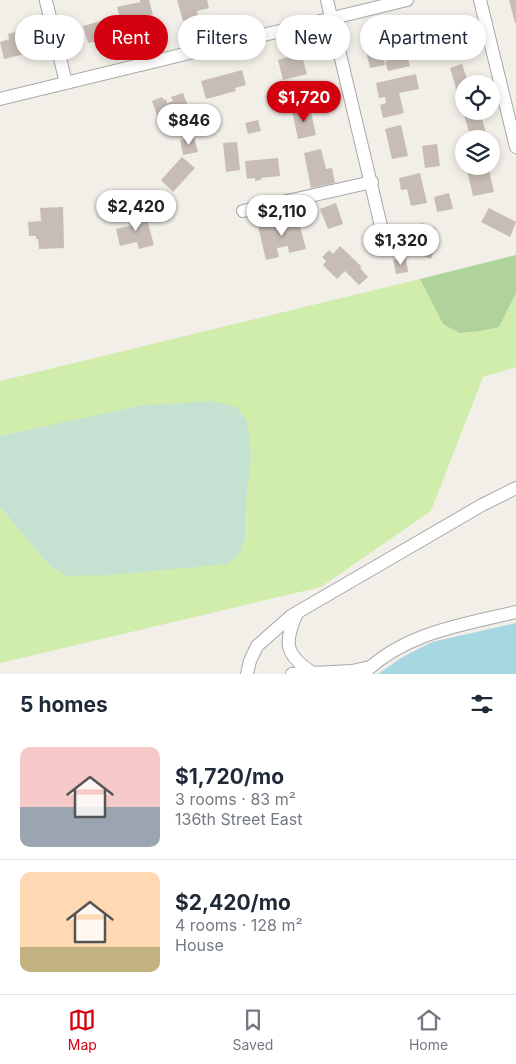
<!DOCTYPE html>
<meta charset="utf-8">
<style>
body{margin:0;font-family:Inter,sans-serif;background:#f6f6f7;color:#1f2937;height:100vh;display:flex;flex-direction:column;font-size:19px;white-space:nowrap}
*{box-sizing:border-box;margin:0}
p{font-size:16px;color:#747a83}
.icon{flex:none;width:28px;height:28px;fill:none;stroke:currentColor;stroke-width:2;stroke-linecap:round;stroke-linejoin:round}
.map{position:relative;height:674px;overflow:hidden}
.sheet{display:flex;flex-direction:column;background:#fff;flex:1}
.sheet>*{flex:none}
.guide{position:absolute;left:15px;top:15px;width:486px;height:45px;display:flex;gap:10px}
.tools{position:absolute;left:455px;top:75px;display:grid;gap:10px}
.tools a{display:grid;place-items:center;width:45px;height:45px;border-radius:50%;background:#fff;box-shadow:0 2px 8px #0003;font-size:25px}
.price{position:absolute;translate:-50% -42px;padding:0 11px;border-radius:18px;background:#fff;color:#222;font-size:16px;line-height:32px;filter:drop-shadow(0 1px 2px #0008)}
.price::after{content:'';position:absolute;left:50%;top:30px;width:15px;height:11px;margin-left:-8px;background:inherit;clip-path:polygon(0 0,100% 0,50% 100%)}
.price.current{background:#d30010;color:#fff}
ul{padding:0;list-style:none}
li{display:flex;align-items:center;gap:15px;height:125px;padding:0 20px}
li+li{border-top:1px solid #e0e1e3}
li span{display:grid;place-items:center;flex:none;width:140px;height:100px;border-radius:10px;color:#555}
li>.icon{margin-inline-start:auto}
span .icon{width:60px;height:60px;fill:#fffc;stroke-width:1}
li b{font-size:21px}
h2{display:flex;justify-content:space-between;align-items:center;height:60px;padding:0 20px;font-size:21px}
.chip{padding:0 18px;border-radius:22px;background:#fff;box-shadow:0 2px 8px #0003;font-size:18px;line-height:45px}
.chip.current{background:#d30010;color:#fff}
.tab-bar{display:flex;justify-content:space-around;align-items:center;height:70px;border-top:1px solid #e0e1e3;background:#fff;font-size:14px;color:#747a83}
.tab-bar a{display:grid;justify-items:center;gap:2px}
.tab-bar .current{color:#d30010}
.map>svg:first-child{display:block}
.grass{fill:#d1edac}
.forest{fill:#b0d39b}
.wetland{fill:#c4e1d1}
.water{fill:#a7d8e1}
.building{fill:#c7bdb6}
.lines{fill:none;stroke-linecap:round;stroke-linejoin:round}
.minor-casing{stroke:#a8a8a8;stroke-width:14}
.minor{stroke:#fff;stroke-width:12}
</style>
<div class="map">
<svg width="516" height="674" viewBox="0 0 516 674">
<rect width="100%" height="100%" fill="#f2eee8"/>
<path class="grass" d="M420,279L443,324L499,327L516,293V367L483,377L431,511L321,587L0,663V507L50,566L245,539L246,502L51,425L0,436V381Z"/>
<path class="forest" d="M516,255V293L499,327L480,331L459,333L443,324L420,279Z"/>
<path class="wetland" d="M214,401L236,407L247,421L251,456L246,502L245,539L240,553L227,564L110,575L66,576L50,566L0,507V436L143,405Z"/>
<path class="water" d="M516,623V674H378L401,658L432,642Z"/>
<g class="building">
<path d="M140,0H149L153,15L138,19V22L122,26L117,7L140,2Z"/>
<path d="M177,0H207L209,8L197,11L198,17L183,21Z"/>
<path d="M509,0H516V23H515Z"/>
<path d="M112,18L116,35L108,38L109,39L88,43L83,26Z"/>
<path d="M450,22L451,28L461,26L469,55L454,59L450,42L435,45L430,27Z"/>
<path d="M19,31L20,36L25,35L29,53L4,59L0,42L9,39L8,34Z"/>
<path d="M378,34L385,65L370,68L363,38Z"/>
<path d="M301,53L307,74L283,80L278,60Z"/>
<path d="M407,55L410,66L388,71L385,61Z"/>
<path d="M462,64L467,79L474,77L475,84H464V94L458,95L450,68Z"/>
<path d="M242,70L246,85L235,88L236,91L206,99L201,81Z"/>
<path d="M416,74L419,89L399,93L404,113L383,118L380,105L386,103L385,97L379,98L376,83Z"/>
<path d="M305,84L309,99L288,105L284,90Z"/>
<path d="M183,93L191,114L188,115L190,121L181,124L179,117L160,124L152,101L162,97L164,100L166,99L167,103L173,101L171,97Z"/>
<path d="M203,107L206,120L195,123L192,110Z"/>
<path d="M310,107L316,135L298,139L292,111Z"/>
<path d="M463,111H480L487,137L471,139Z"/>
<path d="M258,120L261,131L248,134L245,123Z"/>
<path d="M401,125L408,156L392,159L385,129Z"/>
<path d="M194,137L198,152L183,155L180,140Z"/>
<path d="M237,142L240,170L226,172L223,143Z"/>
<path d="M437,144L440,166L425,168L422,146Z"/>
<path d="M321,149L326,169L332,168L335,183L311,188L304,153Z"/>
<path d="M182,157L195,168L173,192L161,180Z"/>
<path d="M278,158L280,176L261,178V180L255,181V178L247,179L245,161Z"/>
<path d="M466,166H488L494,192L473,196Z"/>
<path d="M420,173L427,203L411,206L407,189L401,190L399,178Z"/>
<path d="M449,193L453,209L437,212L434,197Z"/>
<path d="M336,203L343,224L328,229L320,209Z"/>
<path d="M63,207L64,248L39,249L38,239H36V236H29L28,222L41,221L40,208Z"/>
<path d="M489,208L516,222L510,237L481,222Z"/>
<path d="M145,212L154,245L139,249L137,242L120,246L116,229L132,225L129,216Z"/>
<path d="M297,215L306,249L289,253L288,246L277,248L279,257L266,260L258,226L270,223L271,226L275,225L273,220Z"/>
<path d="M422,223L436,228L432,240L437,241L431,259L412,252Z"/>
<path d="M340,246L362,267L360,268L368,277L359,285L345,271L337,279L323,265L326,261L322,257L329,250L333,254Z"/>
<path d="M406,258L408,272L396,274L393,260Z"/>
</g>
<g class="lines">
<g class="minor-casing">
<g id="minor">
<path d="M327,0L381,226"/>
<path d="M480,0L516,147"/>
<path d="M46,1L66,83"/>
<path d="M0,99L407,0"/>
<path d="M243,211L372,182"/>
<path d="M297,613C284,642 284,655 313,673"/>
<path d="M247,674L250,661L257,646L291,616L482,505L516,488"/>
<path d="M292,674L352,671L370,667"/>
<path d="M363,674C404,633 461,625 516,612"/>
</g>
</g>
<use href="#minor" class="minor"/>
</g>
</svg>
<div class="tools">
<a><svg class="icon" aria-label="locate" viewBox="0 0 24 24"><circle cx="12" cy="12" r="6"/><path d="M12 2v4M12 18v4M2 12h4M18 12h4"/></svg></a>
<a><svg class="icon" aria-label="layers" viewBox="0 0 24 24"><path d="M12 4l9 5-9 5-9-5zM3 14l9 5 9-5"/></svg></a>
</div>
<b class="price current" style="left:304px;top:123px">$1,720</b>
<b class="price" style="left:189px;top:146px">$846</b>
<b class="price" style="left:136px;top:232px">$2,420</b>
<b class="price" style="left:282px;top:237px">$2,110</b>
<b class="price" style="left:401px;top:266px">$1,320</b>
<div class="guide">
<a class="chip">Buy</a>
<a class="chip current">Rent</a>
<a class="chip">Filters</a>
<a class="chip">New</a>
<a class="chip">Apartment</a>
</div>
</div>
<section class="sheet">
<h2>5 homes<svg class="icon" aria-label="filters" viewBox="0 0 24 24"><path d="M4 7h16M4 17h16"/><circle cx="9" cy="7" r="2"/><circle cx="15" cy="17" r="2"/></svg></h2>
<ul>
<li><span style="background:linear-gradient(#f6c9c9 60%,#9aa5b1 0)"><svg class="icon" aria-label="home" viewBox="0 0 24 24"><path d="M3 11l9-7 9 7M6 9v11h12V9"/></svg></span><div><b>$1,720/mo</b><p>3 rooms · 83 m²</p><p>136th Street East</p></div></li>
<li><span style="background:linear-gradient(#ffd9b3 75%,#c2b280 0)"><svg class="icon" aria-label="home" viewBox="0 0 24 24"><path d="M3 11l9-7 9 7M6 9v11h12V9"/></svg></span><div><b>$2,420/mo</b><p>4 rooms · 128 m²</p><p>House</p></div></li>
</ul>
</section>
<nav class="tab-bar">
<a class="current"><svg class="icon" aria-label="map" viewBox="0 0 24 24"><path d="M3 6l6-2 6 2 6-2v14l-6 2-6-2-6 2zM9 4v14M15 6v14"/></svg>Map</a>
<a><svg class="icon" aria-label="saved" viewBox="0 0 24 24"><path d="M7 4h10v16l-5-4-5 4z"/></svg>Saved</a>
<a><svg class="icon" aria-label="home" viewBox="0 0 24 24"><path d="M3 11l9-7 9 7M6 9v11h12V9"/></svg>Home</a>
</nav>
